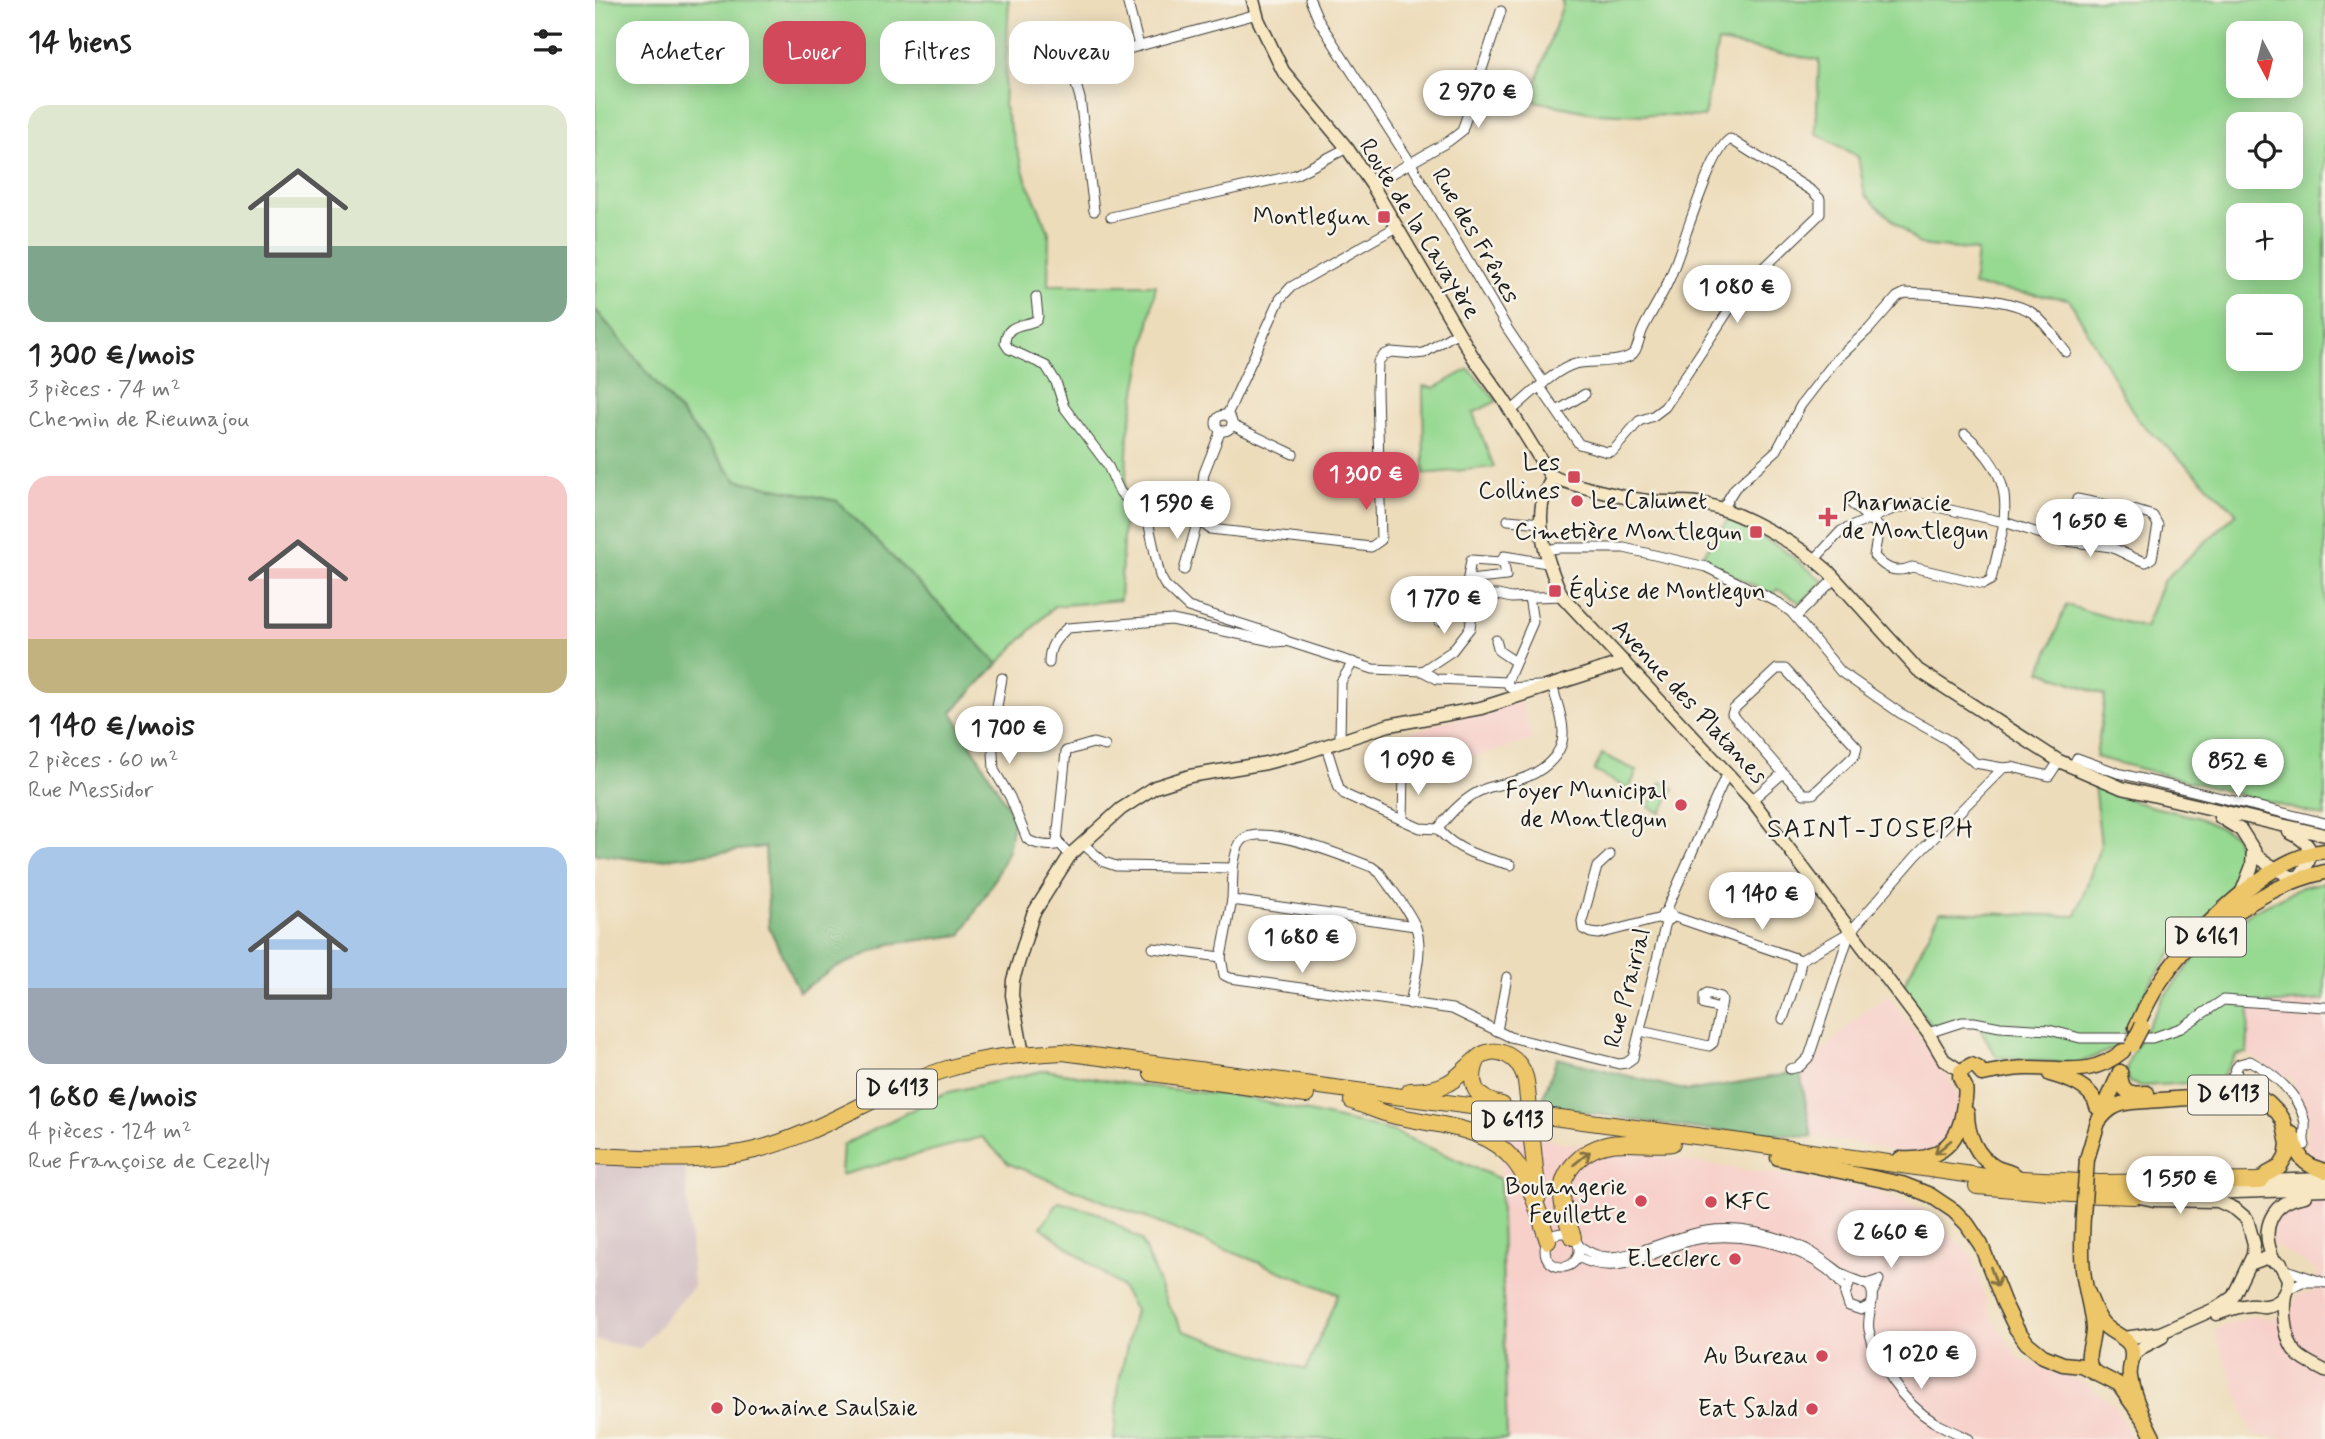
<!DOCTYPE html>
<html lang="fr">
<meta charset="utf-8">
<style>
body{margin:0;font-family:Mynerve,sans-serif;background:#f2f2f2;color:#222;height:100vh;display:flex;flex-direction:column;font-size:26px;white-space:nowrap}
*{box-sizing:border-box;margin:0}
p{font-size:23px;color:#767676}
.icon{flex:none;width:38px;height:38px;fill:none;stroke:currentColor;stroke-width:2;stroke-linecap:round;stroke-linejoin:round}
.map{position:relative;flex:1;overflow:hidden}
.panel{display:flex;flex-direction:column;background:#fff;width:595px}
.panel>*{flex:none}
.top-card{position:absolute;left:21px;top:21px;width:665px;height:63px;display:flex;gap:14px}
.needle{width:46px;rotate:173deg}
.controls{position:absolute;left:1631px;top:21px;display:grid;gap:14px}
.controls a{display:grid;place-items:center;width:77px;height:77px;border-radius:14px;background:#fff;box-shadow:0 4px 18px #0003;font-size:35px}
.price{position:absolute;translate:-50% -60px;padding:0 16px;border-radius:24px;background:#fff;color:#222;font-size:23px;line-height:46px;filter:drop-shadow(0 2px 4px #0008)}
.price::after{content:'';position:absolute;left:50%;top:42px;width:21px;height:16px;margin-left:-10px;background:inherit;clip-path:polygon(0 0,100% 0,50% 100%)}
.price.current{background:#d1495b;color:#fff}
ul{padding:0;list-style:none}
li{display:grid;align-content:center;gap:14px;height:371px;padding:0 28px}
li span{display:grid;place-items:center;height:217px;border-radius:21px;color:#555}
li>.icon{margin-inline-start:auto}
span .icon{width:126px;height:126px;fill:#fffc;stroke-width:1}
li b{font-size:30px}
h2{display:flex;justify-content:space-between;align-items:center;height:84px;padding:0 28px;font-size:30px}
.chip{padding:0 24px;border-radius:21px;background:#fff;box-shadow:0 4px 18px #0003;font-size:24px;line-height:63px}
.chip.current{background:#d1495b;color:#fff}
main{display:flex;flex:1;min-height:0}
.map>svg:first-child{display:block}
.built{fill:#f7d0ca}
.industrial{fill:#d2bec2}
.green{fill:#96d991;stroke:#597a56;stroke-width:2;fill-rule:evenodd}
.forest{fill:#78b97b;stroke:#4a6a4c;stroke-width:2}
.lines{fill:none;stroke-linecap:round;stroke-linejoin:round}
.street-casing{stroke:#3b3934;stroke-width:11}
.secondary-casing{stroke:#3b3934;stroke-width:15}
.primary-casing{stroke:#3b3934;stroke-width:17}
.highway-casing{stroke:#3b3934;stroke-width:18}
.street{stroke:#fff;stroke-width:9}
.secondary{stroke:#f7e8c3;stroke-width:12}
.primary{stroke:#ecc669;stroke-width:14}
.highway{stroke:#ecc669;stroke-width:16}
.primary-bridge-casing{stroke:#3b3934;stroke-width:17;stroke-linecap:butt}
.highway-bridge-casing{stroke:#3b3934;stroke-width:18;stroke-linecap:butt}
.primary-bridge{stroke:#ecc669;stroke-width:14}
.highway-bridge{stroke:#ecc669;stroke-width:16}
.oneway{stroke:#847142}
.poi-dot{fill:#d1495b;stroke:#f7f3e8;stroke-width:2.5}
.labels{text-anchor:middle;dominant-baseline:central;stroke-width:5;stroke-linejoin:round;paint-order:stroke}
.shield{fill:#f7f3e8;stroke:#5e5c59;stroke-width:2}
.shield-label{font-size:23px;font-weight:bold;fill:#1c1c1c}
.poi-label{font-size:24px;fill:#1c1c1c;stroke:#f7f3e8;text-anchor:end}
.street-label{font-size:24px;fill:#1c1c1c;stroke:#f7f3e8}
.neighbourhood-label{font-size:26px;letter-spacing:2px;fill:#1c1c1c;stroke:#f7f3e8}
</style>
<main>
<section class="panel">
<h2>14 biens<svg class="icon" aria-label="filters" viewBox="0 0 24 24"><path d="M4 7h16M4 17h16"/><circle cx="9" cy="7" r="2"/><circle cx="15" cy="17" r="2"/></svg></h2>
<ul>
<li><span style="background:linear-gradient(#dfe7d0 65%,#7fa58c 0)"><svg class="icon" aria-label="home" viewBox="0 0 24 24"><path d="M3 11l9-7 9 7M6 9v11h12V9"/></svg></span><div><b>1 300 €/mois</b><p>3 pièces · 74 m²</p><p>Chemin de Rieumajou</p></div></li>
<li><span style="background:linear-gradient(#f6c9c9 75%,#c2b280 0)"><svg class="icon" aria-label="home" viewBox="0 0 24 24"><path d="M3 11l9-7 9 7M6 9v11h12V9"/></svg></span><div><b>1 140 €/mois</b><p>2 pièces · 60 m²</p><p>Rue Messidor</p></div></li>
<li><span style="background:linear-gradient(#a9c7e8 65%,#9aa5b1 0)"><svg class="icon" aria-label="home" viewBox="0 0 24 24"><path d="M3 11l9-7 9 7M6 9v11h12V9"/></svg></span><div><b>1 680 €/mois</b><p>4 pièces · 124 m²</p><p>Rue Françoise de Cezelly</p></div></li>
</ul>
</section>
<div class="map">
<svg width="1730" height="1439" viewBox="0 0 1730 1439">
<rect width="100%" height="100%" fill="#f7f3e8"/>
<filter id="ink" filterUnits="userSpaceOnUse"><feTurbulence type="fractalNoise" baseFrequency=".0143" numOctaves="2"/><feDisplacementMap in="SourceGraphic" scale="14" xChannelSelector="R" yChannelSelector="G"/><feConvolveMatrix kernelMatrix="1 2 1 2 8 2 1 2 1" color-interpolation-filters="sRGB"/></filter>
<filter id="wash" filterUnits="userSpaceOnUse"><feTurbulence type="fractalNoise" baseFrequency=".00686" numOctaves="4" result="noise"/><feDisplacementMap in="SourceGraphic" scale="28" xChannelSelector="R" yChannelSelector="G"/><feGaussianBlur stdDeviation="1.57" result="paint"/><feColorMatrix in="noise" values="0 0 0 0 0 0 0 0 0 0 0 0 0 0 0 0 0 1.4 0 .05"/><feComposite in="paint" operator="in"/></filter>
<g filter="url(#wash)">
<rect width="100%" height="100%" fill="#eddcba"/>
<g class="built">
<path d="M926,702L937,740L832,771L811,773L816,751L811,735L843,723Z"/>
<path d="M1293,996L1351,1073L1365,1100L1354,1136L1336,1152L1316,1155L1273,1145L1217,1137L1205,1072L1271,1010Z"/>
<path d="M1730,1000V1161L1711,1152L1712,1113L1695,1077L1689,1078L1652,1053L1655,1005Z"/>
<path d="M909,1133L1278,1189L1330,1211L1377,1256L1395,1314L1424,1359L1483,1379L1520,1406L1537,1439H912L905,1179Z"/>
<path d="M1730,1165V1439H1700L1658,1435L1619,1330L1659,1316L1680,1319L1696,1310L1703,1295L1721,1291L1724,1271L1677,1244L1680,1220L1694,1204L1725,1199Z"/>
</g>
<path class="industrial" d="M0,1150L89,1151L98,1286L45,1348L0,1340Z"/>
<g class="green">
<path d="M0,0H414L409,107L431,179L454,232L453,285H561L533,435L525,600L459,606L403,664L242,501L141,480L0,309Z"/>
<path d="M966,0H1730V817L1501,757L1510,696L1446,671L1471,605L1550,628L1568,581L1642,513L1542,419L1474,299L1378,286L1382,251L1325,245L1270,195L1263,157L1221,133L1224,60L1123,42L1109,117L997,113L935,100L968,4ZM1643,33H1696V86H1643ZM1643,124H1696V177H1643ZM1696,215V268H1643V215ZM1696,306V359H1643V306Z"/>
<path d="M874,369L902,401L878,413L899,467L829,474L828,386L840,388Z"/>
<path d="M1133,519L1186,548L1228,581L1206,603L1182,589L1178,594L1104,561Z"/>
<path d="M1007,754L1042,771L1034,789L999,771Z"/>
<path d="M1066,782L1079,789L1066,813L1054,807Z"/>
<path d="M1499,785L1550,805L1601,817L1639,834L1649,865L1645,887L1628,905L1586,939L1551,990L1522,1047L1482,1064L1402,1057L1379,1018L1337,1026L1307,988L1345,912L1481,916L1506,844Z"/>
<path d="M1730,882V1000L1655,1005L1652,1053L1641,1055L1624,1081L1547,1086L1533,1082L1532,1068L1536,1055L1569,997L1609,947L1656,912L1707,887Z"/>
<path d="M451,1070L534,1084L618,1094H634L797,1131L905,1179L912,1439H519L524,1382L540,1310L526,1287L446,1227L464,1202L503,1213L546,1240L571,1301L589,1331L711,1370L743,1294L414,1164L387,1137L246,1175L248,1145L350,1093Z"/>
</g>
<g class="forest">
<path d="M0,309L141,480L242,501L403,664L357,712L419,817L413,851L396,886L366,935L295,944L240,968L204,992L174,927L170,847L52,861L0,854Z"/>
<path d="M962,1058L1093,1091L1205,1072L1217,1137L1103,1129L945,1106Z"/>
</g>
</g>
<g filter="url(#ink)">
<g class="lines">
<g class="street-casing">
<g id="street">
<path d="M532,0L544,46"/>
<path d="M715,0L724,21L815,162L912,328L949,383"/>
<path d="M777,185L854,141L867,131L906,11"/>
<path d="M499,211L485,98L479,78V68L486,62L662,14"/>
<path d="M516,217L700,175L752,148"/>
<path d="M441,297L443,316L442,320C428,327 411,323 410,343L414,349L451,366L461,382L469,407L512,464L525,492L531,498L545,504L551,512L565,576L570,585L593,607L684,636L691,641"/>
<path d="M916,411C933,397 959,370 980,364C995,360 1032,365 1040,351C1044,344 1045,334 1049,327C1057,311 1067,296 1074,280C1086,254 1115,150 1135,139L1217,191L1225,199V214L1149,287L1070,407L1058,416L1044,421L1018,451L1012,452L984,444L945,387"/>
<path d="M962,411L990,394"/>
<path d="M632,415L685,299L696,287L801,227"/>
<circle cx="629" cy="423" r="8"/>
<path d="M637,425L698,454"/>
<path d="M626,430L609,473L603,520L615,529L776,547L786,540L782,390L783,362L789,355L796,352L820,354L829,353L863,332"/>
<path d="M1257,504L1284,527L1279,556C1291,569 1300,574 1317,567L1388,584L1396,580C1411,516 1426,482 1370,434"/>
<path d="M1127,509L1140,488L1182,450L1206,405L1240,361L1274,329L1302,297L1310,293C1341,295 1415,296 1439,314C1452,324 1461,340 1471,352"/>
<path d="M913,520L947,523"/>
<path d="M950,550L964,548H1029L1111,567L1184,603L1197,613L1246,672L1305,713L1353,740L1380,763L1408,768L1417,767L1454,776L1464,761"/>
<path d="M1220,559L1246,531L1296,510L1324,503L1409,522L1465,540L1516,547L1539,558L1551,562L1557,558L1563,525L1558,516L1542,511L1482,499L1473,541"/>
<path d="M589,570L603,520"/>
<path d="M874,580L911,576L909,564L906,562"/>
<path d="M1201,617L1240,578"/>
<path d="M844,621L872,599L889,595H903L916,598L967,596"/>
<path d="M901,640L904,651L919,661"/>
<path d="M454,663C454,646 460,640 472,628L577,620L681,642L691,641L778,669L827,671L842,679L912,682L915,688L957,685C961,700 968,717 968,732C969,757 944,774 923,780C912,784 899,785 887,790C869,798 855,813 843,829"/>
<path d="M827,671L857,651L875,628L877,614L871,589L876,560L906,562L909,556L952,563"/>
<path d="M407,678L397,735L399,770L415,797L432,839C440,845 456,847 465,844"/>
<path d="M912,682L938,622L934,597"/>
<path d="M745,741L746,682L758,662"/>
<path d="M731,746L744,788L749,794L825,828L843,829C861,851 889,858 916,865"/>
<path d="M1477,768L1482,758L1523,773L1730,823"/>
<path d="M1157,800L1188,773L1209,794H1218L1260,755L1262,747L1190,669H1182L1139,709L1137,714L1188,773"/>
<path d="M808,820L809,772"/>
<path d="M488,844L509,862L521,866L638,868L637,900L626,957L629,975L635,978L857,1009L915,1037L1024,1064L1031,1063L1038,1058L1071,922L1076,919V913L1071,911L1068,913L1066,918L1071,922"/>
<path d="M475,855L462,841L471,751L498,743L510,746"/>
<path d="M1015,855L1002,867L987,921L988,929L996,933L1004,934L1066,918"/>
<path d="M638,868C640,858 641,844 650,838C673,825 753,858 777,867L785,873C796,890 814,909 821,928C829,950 819,981 815,1004"/>
<path d="M637,900L820,926"/>
<path d="M1071,911L1132,773"/>
<path d="M1077,916L1206,960L1255,932L1321,856L1408,768"/>
<path d="M558,948L626,957"/>
<path d="M1188,1019L1204,972L1206,960"/>
<path d="M902,1031L912,977"/>
<path d="M1045,1031L1114,1046L1118,1043L1127,1001L1126,997L1112,993L1109,995V1005L1125,1009"/>
<path d="M1333,1033L1367,1022H1379L1405,1027L1454,1030L1485,1038H1557L1586,1028L1628,1000L1730,1007"/>
<path d="M1195,1069L1204,1067L1214,1057L1255,932"/>
<path d="M1637,1092L1632,1086L1644,1064L1655,1061C1679,1074 1704,1094 1710,1123C1711,1132 1707,1138 1710,1145"/>
<path d="M1637,1092L1643,1085L1641,1068"/>
<circle cx="967" cy="1250" r="17"/>
<path d="M984,1246C993,1252 1002,1257 1013,1257C1042,1257 1080,1235 1112,1231C1144,1226 1182,1235 1211,1249C1224,1256 1235,1265 1247,1274C1256,1280 1267,1280 1275,1287C1282,1300 1271,1314 1274,1330C1281,1364 1309,1404 1339,1422C1350,1428 1362,1433 1374,1439"/>
<path d="M983,1257C1021,1277 1048,1256 1084,1244C1131,1228 1194,1240 1233,1270C1240,1275 1245,1283 1251,1289"/>
<path d="M1691,1270L1730,1283"/>
<path d="M1272,1284L1284,1280L1278,1292"/>
<path d="M1254,1285L1250,1294L1254,1306L1266,1310L1274,1306"/>
<path d="M1693,1289L1707,1282H1724"/>
</g>
</g>
<g class="secondary-casing">
<g id="secondary">
<path d="M658,0L663,19L688,71L752,148L777,185L878,357L909,400L955,475C969,484 1035,499 1053,501C1069,503 1086,501 1102,503C1141,508 1205,545 1234,572L1323,670L1464,761L1527,788L1730,835"/>
<path d="M959,477C933,509 952,563 967,596L1157,800L1333,1033L1349,1060L1366,1071"/>
<path d="M1625,817L1646,830L1663,857L1681,869L1696,877H1704C1721,855 1720,845 1694,832"/>
<path d="M1646,894L1657,866L1658,849"/>
<path d="M428,1054L417,995L418,980L438,914L475,855L526,809L560,787L595,776L671,763L706,754L794,725L886,708L1029,662"/>
<path d="M1665,1181L1730,1179"/>
<path d="M1610,1193L1730,1189"/>
<path d="M1679,1260C1664,1229 1676,1201 1710,1196"/>
<path d="M1690,1295C1687,1312 1690,1341 1702,1354C1709,1361 1721,1366 1730,1371"/>
<path d="M1622,1314C1633,1310 1643,1306 1655,1305C1661,1304 1665,1307 1671,1306C1687,1304 1693,1293 1694,1279L1686,1264L1671,1258L1655,1264"/>
<path d="M1529,1338L1565,1333L1622,1308L1638,1297L1658,1255L1659,1244L1652,1219L1640,1209L1623,1201L1559,1200L1540,1196"/>
<path d="M1538,1356L1548,1347L1567,1337"/>
</g>
</g>
<g class="primary-casing">
<g id="primary">
<path d="M1618,930C1649,903 1690,881 1730,872"/>
<path d="M1541,1027C1549,1011 1556,994 1567,979C1597,934 1674,856 1730,851"/>
<path d="M1525,1072C1526,1092 1533,1095 1552,1093"/>
<path d="M1387,1074C1402,1072 1416,1068 1431,1068C1469,1067 1495,1078 1528,1051"/>
<path d="M1455,1074C1473,1079 1498,1087 1502,1107"/>
<path d="M1372,1113C1372,1134 1381,1156 1400,1167C1407,1171 1415,1171 1421,1176"/>
<path d="M1503,1122C1513,1109 1520,1104 1537,1102L1651,1094L1663,1097L1673,1103L1683,1113L1688,1121L1693,1144L1691,1157L1685,1167L1672,1174L1665,1181"/>
<path d="M1697,1134C1704,1157 1705,1164 1730,1171"/>
<path d="M1183,1158L1307,1184L1335,1195L1359,1211L1372,1224L1386,1245L1408,1301L1421,1328L1432,1343L1448,1356L1468,1364L1487,1366L1524,1385L1549,1420"/>
<path d="M1305,1159C1339,1162 1364,1146 1368,1110C1369,1103 1372,1094 1370,1087C1369,1084 1366,1081 1365,1077L1366,1071L1376,1065L1383,1068L1387,1074"/>
<path d="M1492,1159L1503,1122L1525,1072"/>
<path d="M1488,1216C1487,1234 1486,1252 1488,1270C1490,1290 1497,1309 1498,1329C1498,1345 1489,1355 1497,1371"/>
<path d="M1492,1291C1497,1302 1501,1317 1509,1325C1517,1333 1529,1336 1535,1345C1541,1357 1533,1366 1535,1377C1538,1398 1549,1420 1559,1439"/>
</g>
</g>
<g class="highway-casing">
<g id="highway">
<path d="M883,1058C872,1083 879,1099 907,1105"/>
<path d="M557,1073L711,1095"/>
<path d="M815,1091C828,1091 841,1090 853,1083C866,1076 875,1063 887,1055C904,1045 925,1059 930,1077C932,1084 932,1092 933,1099"/>
<path d="M757,1101C770,1105 783,1112 797,1115C840,1126 890,1124 920,1162C937,1184 944,1215 953,1241"/>
<path d="M937,1140L943,1197"/>
<path d="M0,1156C53,1158 108,1163 160,1150C228,1133 285,1090 352,1069C390,1057 429,1054 468,1052L1146,1142L1391,1177L1505,1183L1665,1181"/>
<path d="M1382,1186L1476,1194L1540,1196"/>
<path d="M978,1237C973,1223 967,1209 967,1194C967,1170 988,1150 1011,1145C1031,1140 1055,1146 1077,1143"/>
</g>
</g>
<use href="#street" class="street"/>
<use href="#secondary" class="secondary"/>
<use href="#primary" class="primary"/>
<use href="#highway" class="highway"/>
<g class="primary-bridge-casing">
<g id="primary-bridge">
<path d="M1537,1045L1547,1026"/>
<path d="M1488,1216L1492,1159"/>
</g>
</g>
<g class="highway-bridge-casing">
<path id="highway-bridge" d="M933,1099L937,1140"/>
</g>
<use href="#primary-bridge" class="primary-bridge"/>
<use href="#highway-bridge" class="highway-bridge"/>
</g>
<defs><path id="oneway-shaft" d="M-6 0H5M1.5-3L5.5 0L1.5 3" fill="none" stroke-width="1.6" stroke-linecap="round" stroke-linejoin="round" transform="scale(1.75)"/></defs>
<g class="oneway">
<use href="#oneway-shaft" transform="translate(1348 1147) rotate(140)"/>
<use href="#oneway-shaft" transform="translate(987 1158) rotate(-39)"/>
<use href="#oneway-shaft" transform="translate(1399 1277) rotate(70)"/>
</g>
</g>
<g class="poi-dot">
<rect x="782" y="210" width="14" height="14" rx="3.5"/>
<rect x="972" y="470" width="14" height="14" rx="3.5"/>
<circle cx="982" cy="501" r="7"/>
<path d="M1229.5 506.5h7v7h7v7h-7v7h-7v-7h-7v-7h7z"/>
<rect x="1154" y="525" width="14" height="14" rx="3.5"/>
<rect x="953" y="584" width="14" height="14" rx="3.5"/>
<circle cx="1086" cy="805" r="7"/>
<circle cx="1046" cy="1201" r="7"/>
<circle cx="1116" cy="1202" r="7"/>
<circle cx="1140" cy="1259" r="7"/>
<circle cx="1227" cy="1356" r="7"/>
<circle cx="122" cy="1408" r="7"/>
<circle cx="1217" cy="1409" r="7"/>
</g>
<g class="labels">
<g class="shield">
<rect x="1571" y="917.5" width="80" height="39" rx="5"/>
<rect x="262" y="1069.5" width="80" height="39" rx="5"/>
<rect x="1593" y="1075.5" width="80" height="39" rx="5"/>
<rect x="877" y="1101.5" width="80" height="39" rx="5"/>
</g>
<g class="shield-label">
<text x="1611" y="937">D 6161</text>
<text x="302" y="1089">D 6113</text>
<text x="1633" y="1095">D 6113</text>
<text x="917" y="1121">D 6113</text>
</g>
<g class="poi-label">
<text x="775" y="217">Montlegun</text>
<text x="965" y="463">Les<tspan x="965" dy="28">Collines</tspan></text>
<text x="996" y="501" text-anchor="start">Le Calumet</text>
<text x="1247" y="503" text-anchor="start">Pharmacie<tspan x="1247" dy="28">de Montlegun</tspan></text>
<text x="1147" y="532">Cimetière Montlegun</text>
<text x="974" y="591" text-anchor="start">Église de Montlegun</text>
<text x="1072" y="791">Foyer Municipal<tspan x="1072" dy="28">de Montlegun</tspan></text>
<text x="1032" y="1187">Boulangerie<tspan x="1032" dy="28">Feuillette</tspan></text>
<text x="1130" y="1202" text-anchor="start">KFC</text>
<text x="1126" y="1259">E.Leclerc</text>
<text x="1213" y="1356">Au Bureau</text>
<text x="136" y="1408" text-anchor="start">Domaine Saulsaie</text>
<text x="1203" y="1409">Eat Salad</text>
</g>
<g class="street-label">
<text transform="translate(824 229) rotate(58)">Route de la Cavayère</text>
<text transform="translate(880 236) rotate(60)">Rue des Frênes</text>
<text transform="translate(1094 702) rotate(47)">Avenue des Platanes</text>
<text transform="translate(1033 988) rotate(-75)">Rue Prairial</text>
</g>
<g class="neighbourhood-label">
<text x="1276" y="830">SAINT-JOSEPH</text>
</g>
</g>
</svg>
<div class="controls">
<a><svg class="needle" viewBox="-14 -14 28 28"><path d="M0-13l5 13h-10z" fill="#e53935"/><path d="M0 13l5-13h-10z" fill="#767676"/></svg></a>
<a><svg class="icon" aria-label="locate" viewBox="0 0 24 24"><circle cx="12" cy="12" r="6"/><path d="M12 2v4M12 18v4M2 12h4M18 12h4"/></svg></a>
<a>+</a>
<a>−</a>
</div>
<b class="price" style="left:883px;top:130px">2 970 €</b>
<b class="price" style="left:1142px;top:325px">1 080 €</b>
<b class="price current" style="left:771px;top:512px">1 300 €</b>
<b class="price" style="left:582px;top:541px">1 590 €</b>
<b class="price" style="left:1495px;top:559px">1 650 €</b>
<b class="price" style="left:849px;top:636px">1 770 €</b>
<b class="price" style="left:414px;top:766px">1 700 €</b>
<b class="price" style="left:823px;top:797px">1 090 €</b>
<b class="price" style="left:1643px;top:799px">852 €</b>
<b class="price" style="left:1167px;top:932px">1 140 €</b>
<b class="price" style="left:707px;top:975px">1 680 €</b>
<b class="price" style="left:1585px;top:1216px">1 550 €</b>
<b class="price" style="left:1296px;top:1270px">2 660 €</b>
<b class="price" style="left:1326px;top:1391px">1 020 €</b>
<div class="top-card">
<a class="chip">Acheter</a>
<a class="chip current">Louer</a>
<a class="chip">Filtres</a>
<a class="chip">Nouveau</a>
</div>
</div>
</main>
